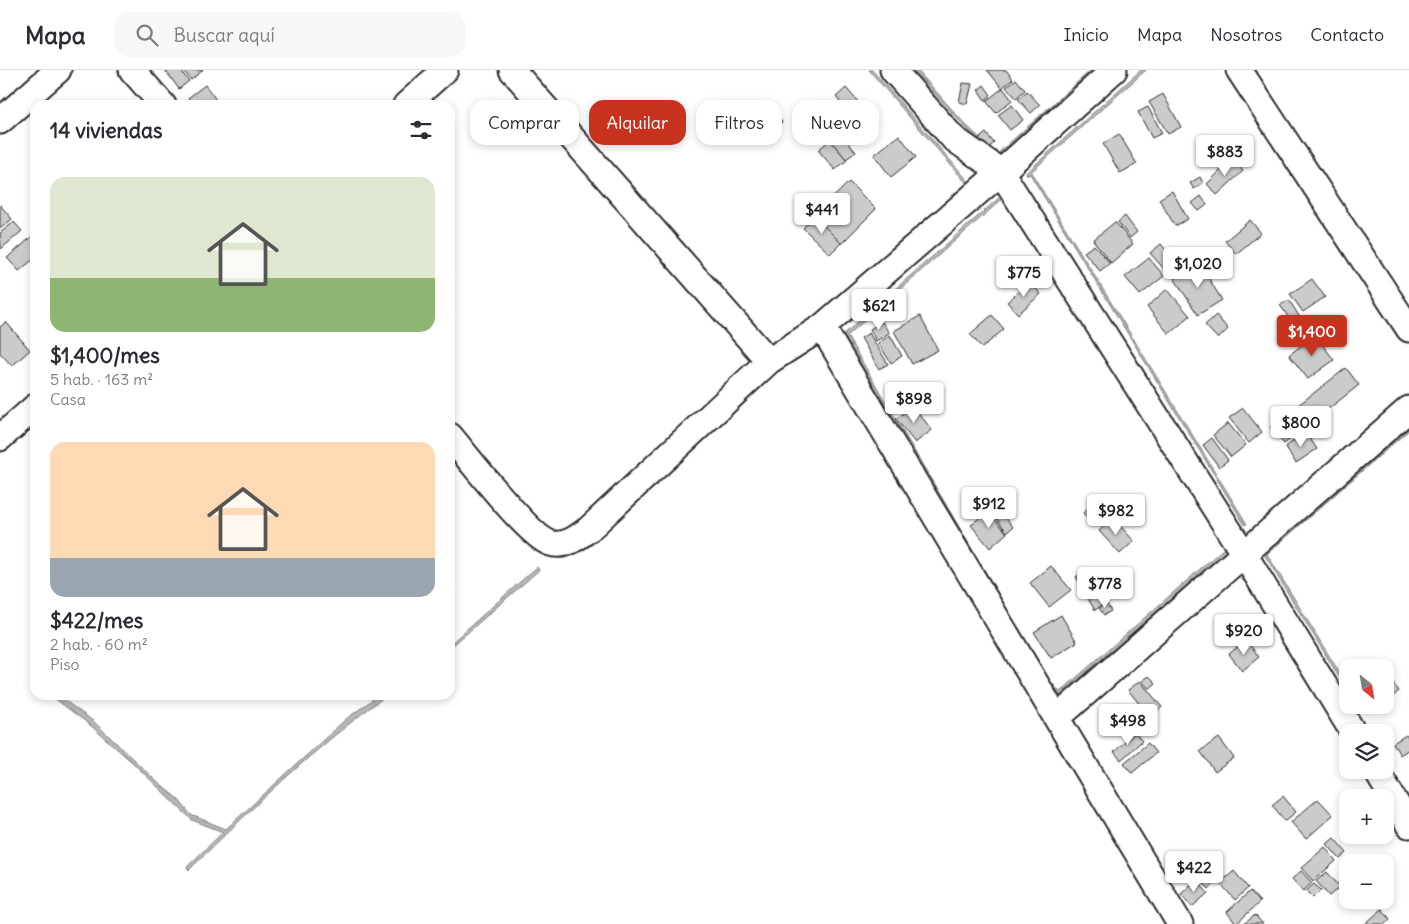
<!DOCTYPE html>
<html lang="es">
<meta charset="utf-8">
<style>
body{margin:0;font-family:Delius,sans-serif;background:#f7f7f7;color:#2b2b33;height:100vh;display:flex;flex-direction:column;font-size:19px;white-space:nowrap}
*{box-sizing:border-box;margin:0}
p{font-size:16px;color:#7c7c81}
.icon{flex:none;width:28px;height:28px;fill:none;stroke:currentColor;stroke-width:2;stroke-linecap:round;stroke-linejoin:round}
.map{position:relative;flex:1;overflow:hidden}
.sheet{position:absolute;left:30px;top:30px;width:425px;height:600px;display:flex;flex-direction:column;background:#fff;border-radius:15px;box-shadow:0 2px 8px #0003}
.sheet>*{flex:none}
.guide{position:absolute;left:470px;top:30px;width:475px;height:45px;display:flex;gap:10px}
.needle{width:32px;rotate:150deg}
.buttons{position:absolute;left:1339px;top:589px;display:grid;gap:10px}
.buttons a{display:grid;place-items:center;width:55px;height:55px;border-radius:10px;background:#fff;box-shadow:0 2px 8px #0003;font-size:25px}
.price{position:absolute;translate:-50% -42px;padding:0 11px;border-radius:5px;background:#fff;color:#222;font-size:16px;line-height:32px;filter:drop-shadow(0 1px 2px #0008)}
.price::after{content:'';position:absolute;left:50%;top:30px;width:15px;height:11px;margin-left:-8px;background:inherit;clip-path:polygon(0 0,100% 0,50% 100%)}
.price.current{background:#c8321e;color:#fff}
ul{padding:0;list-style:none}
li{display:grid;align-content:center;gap:10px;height:265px;padding:0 20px}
li span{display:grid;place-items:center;height:155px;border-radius:15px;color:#555}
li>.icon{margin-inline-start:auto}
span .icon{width:90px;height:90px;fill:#fffc;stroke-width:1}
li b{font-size:21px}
h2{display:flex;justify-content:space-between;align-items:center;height:60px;padding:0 20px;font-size:21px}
.pill{padding:0 18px;border-radius:15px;background:#fff;box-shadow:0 2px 8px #0003;font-size:18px;line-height:45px}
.pill.current{background:#c8321e;color:#fff}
header{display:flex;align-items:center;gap:30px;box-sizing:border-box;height:70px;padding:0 25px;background:#fff;border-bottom:1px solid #e1e1e2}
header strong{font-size:24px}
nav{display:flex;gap:28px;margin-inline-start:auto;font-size:18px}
.search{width:350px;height:45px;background:#f7f7f7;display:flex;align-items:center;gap:12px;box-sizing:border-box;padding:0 18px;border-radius:15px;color:#7c7c81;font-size:19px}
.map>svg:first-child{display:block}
.water{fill:#b6b6b6;stroke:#7e7e7e;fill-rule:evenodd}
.building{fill:#cbcbcb;stroke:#2b2b2b}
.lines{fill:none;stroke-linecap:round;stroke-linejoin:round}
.minor-casing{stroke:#2b2b2b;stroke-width:29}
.minor{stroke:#fff;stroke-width:25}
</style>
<header>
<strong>Mapa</strong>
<div class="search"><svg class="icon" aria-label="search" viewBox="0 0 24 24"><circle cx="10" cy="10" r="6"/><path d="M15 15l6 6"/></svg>Buscar aquí</div>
<nav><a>Inicio</a><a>Mapa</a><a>Nosotros</a><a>Contacto</a></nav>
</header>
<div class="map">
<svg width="1409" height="854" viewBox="0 0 1409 854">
<rect width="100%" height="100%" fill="#fff"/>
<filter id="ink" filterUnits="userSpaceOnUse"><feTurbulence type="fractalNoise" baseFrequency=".02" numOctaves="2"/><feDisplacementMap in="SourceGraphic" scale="10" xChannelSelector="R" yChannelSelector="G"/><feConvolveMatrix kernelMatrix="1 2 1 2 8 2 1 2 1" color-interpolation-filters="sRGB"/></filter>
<g filter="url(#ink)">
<g class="water">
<path d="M869,0H872L970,113L968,115Z"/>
<path d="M913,0H917L964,53L997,84L1091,0H1096L997,88L963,55Z"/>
<path d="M1141,0H1146L1031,102L1247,454L1245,455L1030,104L1027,105L1026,103Z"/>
<path d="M1009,119L1228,480L1059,626L1047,612L843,265ZM1008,124L1224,478L1060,622L1049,610L847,266Z"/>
<path d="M1409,356V360L1267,484L1347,615V620L1264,484Z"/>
<path d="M537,497L539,500L450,578V574Z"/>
<path d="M1238,505L1245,506L1347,673V678L1250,516L1238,507L1079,647L1078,645Z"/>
<path d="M50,625H57L93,651L157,712L178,729L191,745L226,759L346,649L379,625H387C315,677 252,738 189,800L187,797L223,762L192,750L132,692L90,655Z"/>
</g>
<g class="building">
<path d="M165,0H180L189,11L179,19Z"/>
<path d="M183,0H203L191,10Z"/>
<path d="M987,0H1006L1013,9L1002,18Z"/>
<path d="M1016,9L1025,20L1016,28L1006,17Z"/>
<path d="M963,13L972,14L967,34L959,32Z"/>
<path d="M205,15L220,35H194L188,28Z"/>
<path d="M984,15L991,25L985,30L978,20Z"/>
<path d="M846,18L861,35L851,44L836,27Z"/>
<path d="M1003,18L1012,30L996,43L986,31Z"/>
<path d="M1027,21L1040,35L1031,43L1018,29Z"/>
<path d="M1163,24L1181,57L1168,64L1149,32Z"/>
<path d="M768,35L782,52L763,68L749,51Z"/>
<path d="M1012,35L1023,50L1010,60L998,45Z"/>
<path d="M1148,37L1162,63L1152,68L1138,42Z"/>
<path d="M839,62L856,82L846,89L830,70Z"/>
<path d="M986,63L994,73L985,81L976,71Z"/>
<path d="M1119,64L1137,94L1120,103L1103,74Z"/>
<path d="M899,65L916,87L891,107L874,85Z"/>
<path d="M830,70L847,90L835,100L818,80Z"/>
<path d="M1232,89L1243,101L1217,125L1207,114Z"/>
<path d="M1200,107L1203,113L1194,119L1190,113Z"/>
<path d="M849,112L876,139L841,174L814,146Z"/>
<path d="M1172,121L1188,149L1175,156L1159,129Z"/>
<path d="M1201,126L1207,135L1199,141L1192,133Z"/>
<path d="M0,135L12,149L0,159Z"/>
<path d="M814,146L841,173L830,184L803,158Z"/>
<path d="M1125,146L1137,162L1130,168L1118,152Z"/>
<path d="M1250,150L1261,163L1236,184L1225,171Z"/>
<path d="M14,152L22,161L1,179L0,163Z"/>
<path d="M1115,152L1133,174L1111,193L1093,170Z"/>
<path d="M35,164V188L19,201L7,188Z"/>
<path d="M1161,174L1176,192L1166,201L1150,183Z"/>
<path d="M1094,175L1110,193L1100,201L1084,182Z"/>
<path d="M1149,188L1164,206L1140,225L1125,207Z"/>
<path d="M1199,193L1222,230L1198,245L1174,208Z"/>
<path d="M1312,209L1325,227L1303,242L1290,224Z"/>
<path d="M1030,212L1041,224L1018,244L1007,232Z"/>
<path d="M1167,219L1190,246L1169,264L1147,237Z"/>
<path d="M1289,230L1299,246L1291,251L1280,235Z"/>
<path d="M992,245L1004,259L982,278L970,264Z"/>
<path d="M1216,245L1228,259L1218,269L1205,255Z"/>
<path d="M920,246L938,280L912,294L894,261Z"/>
<path d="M6,252L30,280L12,296L0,283V257Z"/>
<path d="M882,252L889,263L876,271L870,259Z"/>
<path d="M869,263L888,294L879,299L861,268Z"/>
<path d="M890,265L902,286L891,293L878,273Z"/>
<path d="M1315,265L1334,290L1308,309L1289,285Z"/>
<path d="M1346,298L1359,315L1284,374L1270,357Z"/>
<path d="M913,336L932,360L915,373L896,349Z"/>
<path d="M1243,338L1262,362L1249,373L1229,348Z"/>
<path d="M1228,353L1246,375L1231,387L1213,365Z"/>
<path d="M1306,363L1317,379L1296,393L1285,377Z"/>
<path d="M1212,368L1228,390L1219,397L1203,375Z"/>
<path d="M1103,424L1115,437L1095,456L1083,443Z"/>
<path d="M1127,431L1133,440L1123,447L1116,439Z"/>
<path d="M996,435L1013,457L1007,462L990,440Z"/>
<path d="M987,441L1007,463L990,478L971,455Z"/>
<path d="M1113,448L1134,471L1120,484L1099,461Z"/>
<path d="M1051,496L1071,520L1049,537L1030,513Z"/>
<path d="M1088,499L1098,512L1085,521L1076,507Z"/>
<path d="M1103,519L1110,530L1095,540L1088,529Z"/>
<path d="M1106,533L1111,541L1104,545L1099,538Z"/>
<path d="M1061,545L1077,572L1051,588L1034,562Z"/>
<path d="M1246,570L1259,587L1242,601L1229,584Z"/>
<path d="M1149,606L1156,613L1149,619L1142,611Z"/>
<path d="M1389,609L1399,621L1385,633V613Z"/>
<path d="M1140,611L1162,637L1150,647L1128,620Z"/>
<path d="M1135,663L1142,671L1121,690L1114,682Z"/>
<path d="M1406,665L1409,669V679L1400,685L1393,673Z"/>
<path d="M1219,668L1234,688L1215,702L1200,681Z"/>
<path d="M1148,673L1156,683L1132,703L1124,693Z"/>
<path d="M1283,726L1296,742L1285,751L1272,735Z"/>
<path d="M1318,729L1333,745L1306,769L1291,752Z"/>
<path d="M1334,768L1347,783L1340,789L1327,774Z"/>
<path d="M1325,777L1336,791L1313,811L1301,798Z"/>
<path d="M1212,796L1222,808L1209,819L1198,808Z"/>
<path d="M1234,801L1248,818L1235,830L1220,813Z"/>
<path d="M1301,801L1312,813L1303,821L1292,809Z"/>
<path d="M1327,802L1340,817L1329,826L1316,811Z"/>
<path d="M1196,810L1208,823L1192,837L1181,824Z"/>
<path d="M1314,814L1321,820L1313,828L1306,821Z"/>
<path d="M1250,821L1260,832L1236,854L1227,842Z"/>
<path d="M1382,839L1390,849L1385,854H1365Z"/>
<path d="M1255,845L1263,854H1244Z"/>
</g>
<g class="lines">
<g class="minor-casing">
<g id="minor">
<path d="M132,0L163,35"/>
<path d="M512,0L769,291"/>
<path d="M893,0L953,68L1001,102L1244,484L1353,662"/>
<path d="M1239,0L1409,259"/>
<path d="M406,35L445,0"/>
<path d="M0,51L58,0"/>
<path d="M822,257L1180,854"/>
<path d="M450,366C468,387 529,467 550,473C565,478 578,467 589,459L769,291L822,257L1001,102L1114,0"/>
<path d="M0,368L35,337"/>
<path d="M1057,648L1409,339"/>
<path d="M1376,700L1409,755"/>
</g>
</g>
<use href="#minor" class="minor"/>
</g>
</g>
</svg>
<div class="buttons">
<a><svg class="needle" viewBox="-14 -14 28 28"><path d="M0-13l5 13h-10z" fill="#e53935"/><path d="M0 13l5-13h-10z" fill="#7c7c81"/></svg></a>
<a><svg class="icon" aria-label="layers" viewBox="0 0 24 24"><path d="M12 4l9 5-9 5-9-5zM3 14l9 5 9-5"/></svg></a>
<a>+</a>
<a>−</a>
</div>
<b class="price" style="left:1225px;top:107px">$883</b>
<b class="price" style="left:822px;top:165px">$441</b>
<b class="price" style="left:1198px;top:219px">$1,020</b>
<b class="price" style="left:1024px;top:228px">$775</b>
<b class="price" style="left:879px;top:261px">$621</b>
<b class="price current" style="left:1312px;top:287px">$1,400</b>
<b class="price" style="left:914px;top:354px">$898</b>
<b class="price" style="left:1301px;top:378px">$800</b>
<b class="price" style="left:989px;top:459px">$912</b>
<b class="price" style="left:1116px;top:466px">$982</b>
<b class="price" style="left:1105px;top:539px">$778</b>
<b class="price" style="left:1244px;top:586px">$920</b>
<b class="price" style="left:1128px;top:676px">$498</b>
<b class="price" style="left:1194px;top:823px">$422</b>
<div class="guide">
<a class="pill">Comprar</a>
<a class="pill current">Alquilar</a>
<a class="pill">Filtros</a>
<a class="pill">Nuevo</a>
</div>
<section class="sheet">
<h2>14 viviendas<svg class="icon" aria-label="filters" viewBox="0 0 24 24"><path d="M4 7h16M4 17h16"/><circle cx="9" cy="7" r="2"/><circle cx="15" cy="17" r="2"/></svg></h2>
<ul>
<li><span style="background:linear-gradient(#dfe7d0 65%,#8fb573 0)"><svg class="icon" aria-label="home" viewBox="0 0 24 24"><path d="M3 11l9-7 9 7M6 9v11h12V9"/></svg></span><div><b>$1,400/mes</b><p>5 hab. · 163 m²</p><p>Casa</p></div></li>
<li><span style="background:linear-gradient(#ffd9b3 75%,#9aa5b1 0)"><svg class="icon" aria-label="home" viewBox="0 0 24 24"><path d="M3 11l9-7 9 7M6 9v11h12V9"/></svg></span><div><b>$422/mes</b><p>2 hab. · 60 m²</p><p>Piso</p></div></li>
</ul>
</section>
</div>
